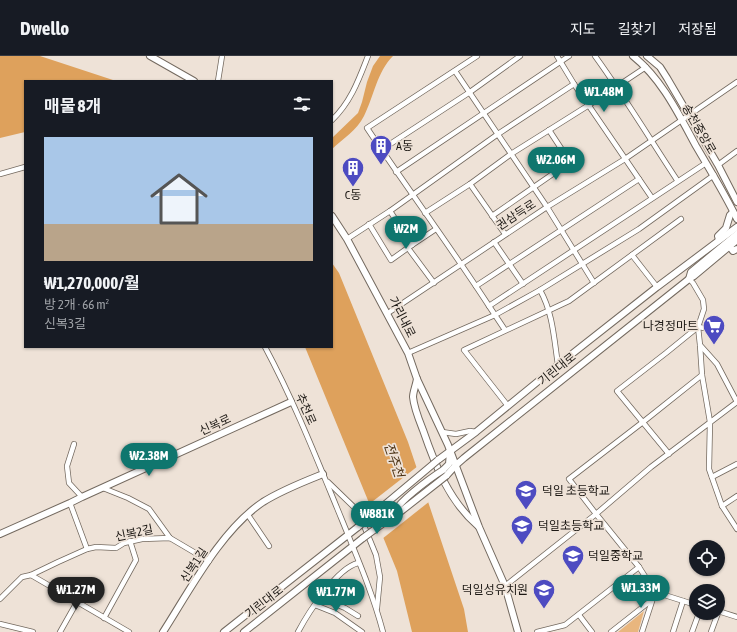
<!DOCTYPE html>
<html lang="ko">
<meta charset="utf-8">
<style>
body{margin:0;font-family:"Asap Condensed","Noto Sans KR",sans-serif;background:#20242c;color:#f1f3f6;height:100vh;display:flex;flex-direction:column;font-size:15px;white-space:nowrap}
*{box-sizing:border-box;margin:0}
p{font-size:13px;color:#9ea1a6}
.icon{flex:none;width:22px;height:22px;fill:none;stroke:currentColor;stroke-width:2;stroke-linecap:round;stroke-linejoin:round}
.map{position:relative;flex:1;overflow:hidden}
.sheet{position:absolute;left:24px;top:24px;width:309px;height:268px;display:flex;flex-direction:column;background:#171b24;border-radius:0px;box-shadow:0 1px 3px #0004}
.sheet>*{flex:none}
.controls{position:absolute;left:689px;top:484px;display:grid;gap:8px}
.controls a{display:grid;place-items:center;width:36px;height:36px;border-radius:50%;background:#171b24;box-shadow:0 1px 3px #0004;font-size:20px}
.price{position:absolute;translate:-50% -34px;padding:0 9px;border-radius:14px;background:#0f766e;color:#fff;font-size:13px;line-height:26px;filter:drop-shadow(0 1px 2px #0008)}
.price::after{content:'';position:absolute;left:50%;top:24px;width:12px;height:9px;margin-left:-6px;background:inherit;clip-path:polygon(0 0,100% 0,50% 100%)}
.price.active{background:#222;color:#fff}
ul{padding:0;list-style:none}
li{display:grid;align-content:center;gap:8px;height:212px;padding:0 20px}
li span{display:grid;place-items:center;height:124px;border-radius:0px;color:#555}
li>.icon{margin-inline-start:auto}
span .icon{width:72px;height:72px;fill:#fffc;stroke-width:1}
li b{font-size:17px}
h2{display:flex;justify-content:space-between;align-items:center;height:48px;padding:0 20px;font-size:17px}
header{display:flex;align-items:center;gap:24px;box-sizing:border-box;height:56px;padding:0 20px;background:#171b24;border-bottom:1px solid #363941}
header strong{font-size:19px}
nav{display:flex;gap:22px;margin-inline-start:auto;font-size:14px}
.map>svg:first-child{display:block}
.green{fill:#e9b67e}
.water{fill:#dea15c}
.pier{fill:#eee2d7}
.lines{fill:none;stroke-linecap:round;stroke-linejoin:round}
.minor-casing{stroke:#73695f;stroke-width:6}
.tertiary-casing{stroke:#73695f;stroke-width:8}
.minor{stroke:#fff;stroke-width:4.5}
.tertiary{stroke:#fff;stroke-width:6}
.tertiary-bridge-casing{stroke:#73695f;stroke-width:8;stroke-linecap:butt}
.tertiary-bridge{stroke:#fff;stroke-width:6}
.labels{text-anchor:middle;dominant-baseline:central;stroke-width:3.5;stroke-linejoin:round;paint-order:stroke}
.street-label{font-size:12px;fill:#1d1915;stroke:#eee2d7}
.poi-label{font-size:12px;fill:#1d1915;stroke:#eee2d7;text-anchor:start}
.water-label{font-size:13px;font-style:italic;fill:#4a3113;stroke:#eee2d7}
</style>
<header>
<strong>Dwello</strong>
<nav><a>지도</a><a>길찾기</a><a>저장됨</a></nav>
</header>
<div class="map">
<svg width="737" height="576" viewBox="0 0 737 576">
<rect width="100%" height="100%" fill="#eee2d7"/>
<path class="green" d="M644,555L638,576H618Z"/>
<g class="water">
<path d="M0,0H40L116,25H25V76L0,82Z"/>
<path d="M380,0H393C377,16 374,40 364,60C357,74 343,83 332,93V82L358,57L362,46L367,26L373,10Z"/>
<path d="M332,207L339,217L408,386L464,553L468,576H412L397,515L305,291H332Z"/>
</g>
<path class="pier" d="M418,410L430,445L382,483L368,449Z"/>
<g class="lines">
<g class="minor-casing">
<g id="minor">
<path d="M477,0L367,72C407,132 450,190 489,250L706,107"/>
<path d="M557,0L574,28L652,142"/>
<path d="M595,0C624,40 650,83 677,124"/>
<path d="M455,15L547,151L594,227"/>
<path d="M218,25L222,0"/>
<path d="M332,64C351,46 359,23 368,0"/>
<path d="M381,94L470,36L520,0"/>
<path d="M718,109L737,95"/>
<path d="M396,116L569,0"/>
<path d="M0,118L25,111"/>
<path d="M470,128L505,178"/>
<path d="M390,155L412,189L436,173"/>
<path d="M425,157L470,128L511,98L589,49L646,11"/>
<path d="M492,160L570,106L549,74"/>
<path d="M369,168L391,204L412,189"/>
<path d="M347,183L390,155L498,78L574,28"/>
<path d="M494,186L523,228"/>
<path d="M408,192L434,227"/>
<path d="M632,199L657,231"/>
<path d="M689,223L693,227L703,244L704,253L698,271L700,289L717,308L737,346"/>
<path d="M476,230L639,123"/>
<path d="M540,234C553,257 554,283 558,309"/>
<path d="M489,250L505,274"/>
<path d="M388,257L547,151L625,103L737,26"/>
<path d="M700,289L702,319"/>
<path d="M265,291C295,347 318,406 342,464C357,501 373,538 383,576"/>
<path d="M408,297L495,259L540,234L639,173L714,119"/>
<path d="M737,346L651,411L596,458L569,423L643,366L702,319L710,366L709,413L722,450L737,473"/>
<path d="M508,350L464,294L569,245L681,163"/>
<path d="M442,376L456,378L470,375L476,376"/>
<path d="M74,388L67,410L69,427L82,441"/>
<path d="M669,398L617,335L666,297L698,271L711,273"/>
<path d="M712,421L737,408"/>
<path d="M328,426L358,455L376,499L380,521L377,552"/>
<path d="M103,432L128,442L149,453L170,482"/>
<path d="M70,447L87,493"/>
<path d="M722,450L737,440"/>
<path d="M248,459L269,490"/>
<path d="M31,519L129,576"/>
<path d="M505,530L596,458L639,511L655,536L696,549"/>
<path d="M321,542L345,552L358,560"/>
<path d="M0,543L22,521L31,519L58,506L87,493L96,491L116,492L124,487L142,483L170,482L209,505"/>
<path d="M315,549L335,557L362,576"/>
<path d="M718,555L737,561"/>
<path d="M579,559L592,576"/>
<path d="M104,562L136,504L130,485"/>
<path d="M0,568L33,576"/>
<path d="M60,576L77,546"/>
<path d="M298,576C308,557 337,512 358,507"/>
<path d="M537,576L565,569L639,511"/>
<path d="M611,576L653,543"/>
<path d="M642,576L655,536"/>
<path d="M673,576L683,545"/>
<path d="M692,576L699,557"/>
<path d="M711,576L718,557"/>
</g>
</g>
<g class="tertiary-casing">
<g id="tertiary">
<path d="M150,0L194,25"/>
<path d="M633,0C662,23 679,59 696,90C710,114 725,138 737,163"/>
<path d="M647,0L660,11L667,22L718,109L737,146"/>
<path d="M332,160L347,183L408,297L417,323L448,389L479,471L505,530L518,576"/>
<path d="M719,184L718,180L726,172L730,159L733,156"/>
<path d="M730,191L733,195L737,193"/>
<path d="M689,223L691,216L737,178"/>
<path d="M417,323C416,329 413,336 413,341C414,352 419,364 423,374C435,409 449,445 478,470"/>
<path d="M438,404L476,376L558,309L657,231L737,171"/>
<path d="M443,414L449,408L450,396"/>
<path d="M446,420L456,409L464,402L689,223L694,220L737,184"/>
<path d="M0,478L70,447L82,441L291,346"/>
<path d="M163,576C190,534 221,474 263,446C282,434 303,426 323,418"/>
<path d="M224,576L358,471"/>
<path d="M244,576L363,482"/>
</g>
</g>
<use href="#minor" class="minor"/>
<use href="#tertiary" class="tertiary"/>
<g class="tertiary-bridge-casing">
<g id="tertiary-bridge">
<path d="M393,460C393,449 432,421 443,414"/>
<path d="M358,471L438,404"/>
<path d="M363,482L393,460H395L446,420"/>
</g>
</g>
<use href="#tertiary-bridge" class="tertiary-bridge"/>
</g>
<defs>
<g id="building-pin" transform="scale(1.15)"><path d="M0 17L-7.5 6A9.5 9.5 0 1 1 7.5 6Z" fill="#4d4bc1" stroke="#eee2d7"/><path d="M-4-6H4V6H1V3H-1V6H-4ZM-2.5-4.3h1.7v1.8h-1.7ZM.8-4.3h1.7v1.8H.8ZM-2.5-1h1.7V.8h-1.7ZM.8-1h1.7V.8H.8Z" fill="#fff"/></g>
<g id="supermarket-pin" transform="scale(1.15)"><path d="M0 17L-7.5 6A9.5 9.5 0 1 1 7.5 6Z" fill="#4d4bc1" stroke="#eee2d7"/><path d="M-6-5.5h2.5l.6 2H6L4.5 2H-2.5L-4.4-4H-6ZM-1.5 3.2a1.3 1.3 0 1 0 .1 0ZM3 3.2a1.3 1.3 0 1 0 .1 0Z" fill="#fff"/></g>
<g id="school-pin" transform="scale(1.15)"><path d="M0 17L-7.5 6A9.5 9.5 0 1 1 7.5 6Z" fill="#4d4bc1" stroke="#eee2d7"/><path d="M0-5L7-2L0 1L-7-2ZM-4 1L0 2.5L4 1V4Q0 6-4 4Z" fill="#fff"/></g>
</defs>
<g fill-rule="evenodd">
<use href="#building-pin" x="381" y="90"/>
<use href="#building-pin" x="353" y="112"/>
<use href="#supermarket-pin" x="714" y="270"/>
<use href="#school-pin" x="526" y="435"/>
<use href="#school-pin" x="522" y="470"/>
<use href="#school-pin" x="573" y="500"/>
<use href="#school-pin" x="544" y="534"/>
</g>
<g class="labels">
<g class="street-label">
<text transform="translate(699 73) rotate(60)">송천중앙로</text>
<text transform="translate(516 159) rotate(-33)">권삼득로</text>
<text transform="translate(402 261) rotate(63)">가리내로</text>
<text transform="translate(557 313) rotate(-39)">기린대로</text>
<text transform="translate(306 353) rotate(66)">추천로</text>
<text transform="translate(215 369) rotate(-25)">신복로</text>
<text transform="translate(134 477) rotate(-12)">신복2길</text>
<text transform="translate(194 509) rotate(-57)">신복1길</text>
<text transform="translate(264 546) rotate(-38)">기린대로</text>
</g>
<g class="poi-label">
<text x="396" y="90">A동</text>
<text x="353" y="139" text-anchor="middle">C동</text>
<text x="698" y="270" text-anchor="end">나경정마트</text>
<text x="542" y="435">덕일 초등학교</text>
<text x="538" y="470">덕일초등학교</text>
<text x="588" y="500">덕일중학교</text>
<text x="528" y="534" text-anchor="end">덕일성유치원</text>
</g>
<g class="water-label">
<text transform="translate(394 404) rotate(71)">전주천</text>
</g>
</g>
</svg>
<div class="controls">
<a><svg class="icon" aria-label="locate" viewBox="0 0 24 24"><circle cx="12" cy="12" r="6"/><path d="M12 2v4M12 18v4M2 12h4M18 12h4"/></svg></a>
<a><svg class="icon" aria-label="layers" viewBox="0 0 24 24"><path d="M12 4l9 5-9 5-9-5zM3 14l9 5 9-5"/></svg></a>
</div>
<b class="price" style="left:604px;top:57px">₩1.48M</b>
<b class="price" style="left:556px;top:125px">₩2.06M</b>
<b class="price" style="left:406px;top:194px">₩2M</b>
<b class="price" style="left:149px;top:421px">₩2.38M</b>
<b class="price" style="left:377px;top:479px">₩881K</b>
<b class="price" style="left:641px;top:553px">₩1.33M</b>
<b class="price active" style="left:76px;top:555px">₩1.27M</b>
<b class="price" style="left:336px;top:557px">₩1.77M</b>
<section class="sheet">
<h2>매물 8개<svg class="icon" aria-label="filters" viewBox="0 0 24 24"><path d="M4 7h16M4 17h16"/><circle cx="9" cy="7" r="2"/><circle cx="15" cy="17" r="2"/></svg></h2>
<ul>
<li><span style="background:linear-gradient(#a9c7e8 70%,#b9a48a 0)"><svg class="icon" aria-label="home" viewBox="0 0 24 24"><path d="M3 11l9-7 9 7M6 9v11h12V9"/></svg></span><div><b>₩1,270,000/월</b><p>방 2개 · 66 m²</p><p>신복3길</p></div></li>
</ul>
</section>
</div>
